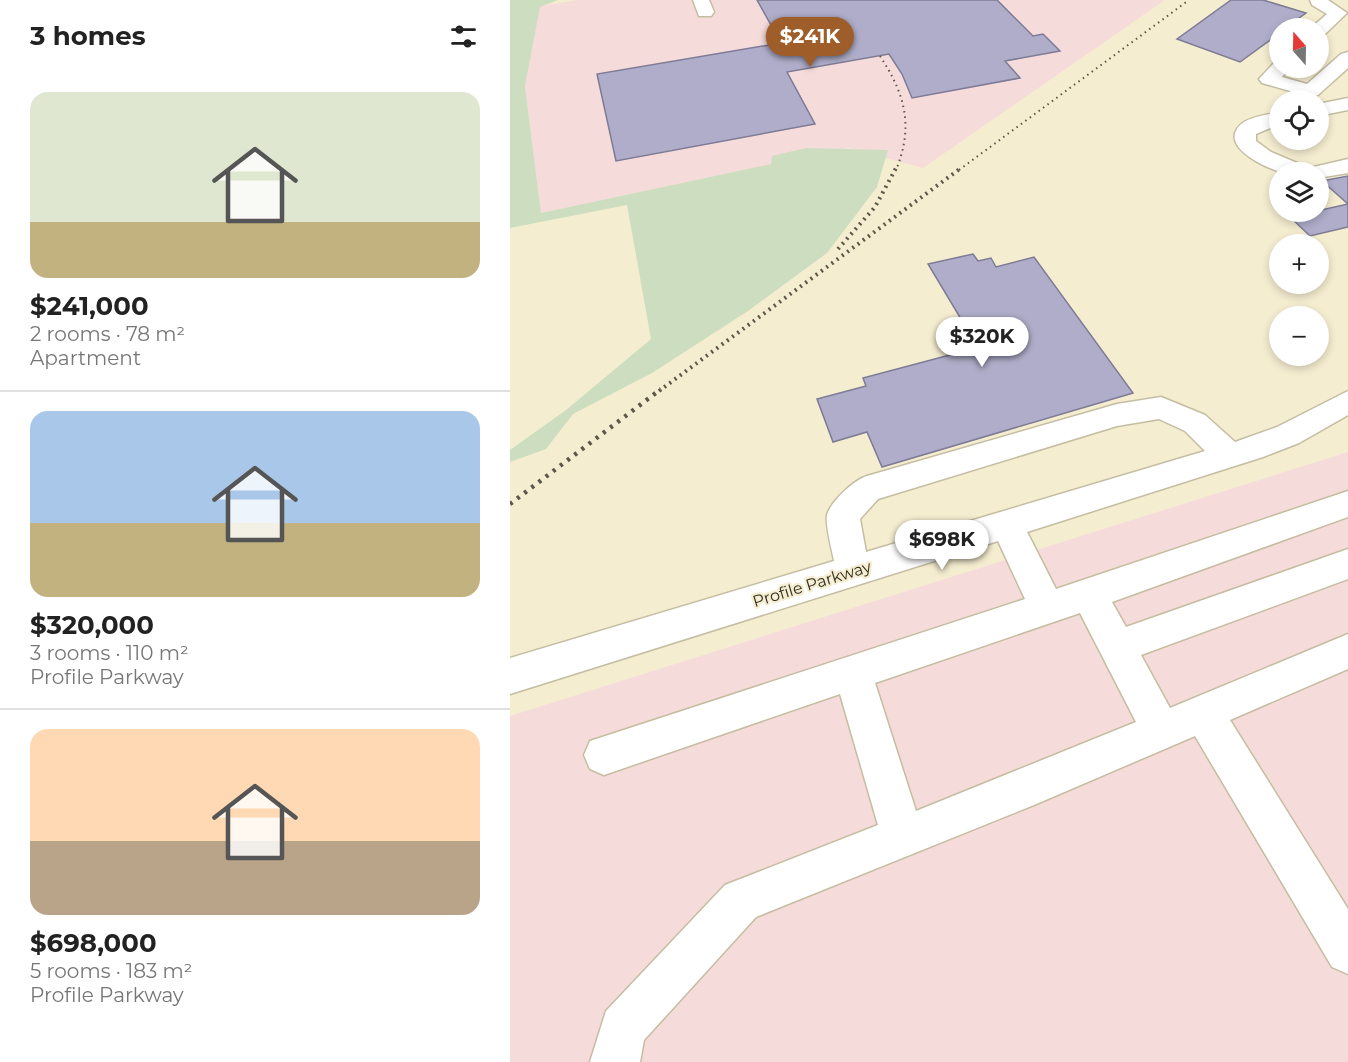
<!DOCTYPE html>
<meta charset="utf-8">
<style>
body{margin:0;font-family:Montserrat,sans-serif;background:#f6f6f6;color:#222;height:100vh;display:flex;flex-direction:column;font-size:22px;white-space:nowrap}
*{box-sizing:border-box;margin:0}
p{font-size:20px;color:#767676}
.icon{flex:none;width:33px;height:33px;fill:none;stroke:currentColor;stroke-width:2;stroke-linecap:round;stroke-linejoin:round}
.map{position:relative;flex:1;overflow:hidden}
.sheet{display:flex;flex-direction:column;background:#fff;width:510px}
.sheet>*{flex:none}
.needle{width:39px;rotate:340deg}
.fabs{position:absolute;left:759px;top:18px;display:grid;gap:12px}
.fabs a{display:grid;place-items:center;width:60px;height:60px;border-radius:50%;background:#fff;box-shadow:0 3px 9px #0003;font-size:30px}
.price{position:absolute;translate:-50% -51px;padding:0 14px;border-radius:21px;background:#fff;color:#222;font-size:20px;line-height:39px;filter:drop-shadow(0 2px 3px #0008)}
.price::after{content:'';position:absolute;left:50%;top:36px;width:18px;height:14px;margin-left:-9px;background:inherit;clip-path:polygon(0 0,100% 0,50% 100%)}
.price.active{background:#9f5d2a;color:#fff}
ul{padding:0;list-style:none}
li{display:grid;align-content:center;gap:12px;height:318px;padding:0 30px}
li+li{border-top:2px solid #e0e0e0}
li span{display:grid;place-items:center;height:186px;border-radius:18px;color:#555}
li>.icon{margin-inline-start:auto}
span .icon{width:108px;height:108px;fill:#fffc;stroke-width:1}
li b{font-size:26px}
h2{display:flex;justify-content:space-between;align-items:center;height:72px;padding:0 30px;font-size:26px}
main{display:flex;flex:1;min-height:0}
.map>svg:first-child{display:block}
.industrial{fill:#f6dbdb}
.green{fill:#cddec0}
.building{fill:#afadc9;stroke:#7d7b95;stroke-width:1.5}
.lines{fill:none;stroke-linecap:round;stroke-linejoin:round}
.minor-casing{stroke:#c5bda2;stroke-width:3}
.minor{fill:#fff;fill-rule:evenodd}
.rail-far2{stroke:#5c5849;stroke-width:2;stroke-dasharray:1.5 4;stroke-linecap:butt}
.rail-far1{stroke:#5c5849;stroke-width:4;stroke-dasharray:2 4.5;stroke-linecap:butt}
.rail{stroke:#5c5849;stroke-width:4.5;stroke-dasharray:3 6;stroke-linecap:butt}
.labels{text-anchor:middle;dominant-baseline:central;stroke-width:4.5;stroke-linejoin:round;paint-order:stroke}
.street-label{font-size:16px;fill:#312e23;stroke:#f5edd0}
</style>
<main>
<section class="sheet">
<h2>3 homes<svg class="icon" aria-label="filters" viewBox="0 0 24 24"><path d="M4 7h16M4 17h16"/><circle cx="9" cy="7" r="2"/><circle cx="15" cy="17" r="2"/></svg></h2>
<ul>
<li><span style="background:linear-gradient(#dfe7d0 70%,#c2b280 0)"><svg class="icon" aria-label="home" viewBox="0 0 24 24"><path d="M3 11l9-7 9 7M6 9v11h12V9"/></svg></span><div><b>$241,000</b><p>2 rooms · 78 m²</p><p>Apartment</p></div></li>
<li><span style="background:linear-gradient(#a9c7e8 60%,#c2b280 0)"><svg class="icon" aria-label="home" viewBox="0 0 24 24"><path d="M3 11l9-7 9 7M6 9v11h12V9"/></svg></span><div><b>$320,000</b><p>3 rooms · 110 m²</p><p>Profile Parkway</p></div></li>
<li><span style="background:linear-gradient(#ffd9b3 60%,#b9a48a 0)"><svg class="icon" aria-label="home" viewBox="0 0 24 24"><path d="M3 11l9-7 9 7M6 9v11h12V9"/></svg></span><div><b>$698,000</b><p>5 rooms · 183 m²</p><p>Profile Parkway</p></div></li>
</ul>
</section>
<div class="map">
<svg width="838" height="1062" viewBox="0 0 838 1062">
<rect width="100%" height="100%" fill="#f5edd0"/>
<g class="industrial">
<path d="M69,0H655L413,168L338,148L31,213L15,86L30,6Z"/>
<path d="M838,452V1062H0V716Z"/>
</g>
<path class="green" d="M0,0H48L30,7L15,86L31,213L261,164L262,156L296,148L378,150L367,187L317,253L238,311L142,373L63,414L36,449L0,462V450L56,410L141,339L117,205L0,228Z"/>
<g class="building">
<path d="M247,0H487L523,36L533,34L550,51L495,61L510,78L402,98L392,74L379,54L277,72L305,124L106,161L87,74L271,43Z"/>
<path d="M721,0H753L796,13L775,28H770V33L730,62L667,39Z"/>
<path d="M838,176V204L812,181Z"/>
<path d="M838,204V227L800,236L780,217Z"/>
<path d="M463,254L468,261L481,258L486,267L524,257L623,393L372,467L357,432L323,442L307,399L356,386L353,378L451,352L435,323L451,319L418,264Z"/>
</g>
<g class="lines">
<g class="minor-casing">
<g id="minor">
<path d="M183,0H199L204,12L201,16H189Z"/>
<path d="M800,0H818L837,13L814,35L808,36V28H801L817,14L802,5Z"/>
<path d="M838,52V68L808,95L801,97L752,83L749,79L763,64L770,63V68H779L772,77L797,84L831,54Z"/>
<path d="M838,98V110L808,116V104Z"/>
<path d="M770,112V124L746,134V141L761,152L799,168L838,159V173L808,178V172C797,172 782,175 771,172C757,168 714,149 727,129C734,117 757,115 770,112Z"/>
<path d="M838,391V415L789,443L753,457L517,532L546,589L838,491V517L602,602L616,627L838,549V579L631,655L660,708L838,634V669L720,720L838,909V974L822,967L685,736L524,805L246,917L134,1040L130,1062H80L96,1011L215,885L368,825L330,694L94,775L80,769L74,755L80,741L515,599L488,541L0,694V658L324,561C322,550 315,524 317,515C321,501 344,480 357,476L607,404L651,397L695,415L725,442L767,427ZM649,419L675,431L695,451L356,552L350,519L368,499L607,426ZM570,613L626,722L406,811L365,683Z"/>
</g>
</g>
<use href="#minor" class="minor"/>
<g class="rail-far2">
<path d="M370,56C395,94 404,126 386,170"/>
<path d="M449,170L679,0"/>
</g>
<g class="rail-far1">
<path d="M328,249L365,207L386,168"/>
<path d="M149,391L451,168"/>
</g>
<path class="rail" d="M0,504L151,389"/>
</g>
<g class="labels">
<g class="street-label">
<text transform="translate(302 584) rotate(-17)">Profile Parkway</text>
</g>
</g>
</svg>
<div class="fabs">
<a><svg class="needle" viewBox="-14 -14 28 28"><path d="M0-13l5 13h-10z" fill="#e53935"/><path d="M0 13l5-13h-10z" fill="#767676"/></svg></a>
<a><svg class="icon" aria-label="locate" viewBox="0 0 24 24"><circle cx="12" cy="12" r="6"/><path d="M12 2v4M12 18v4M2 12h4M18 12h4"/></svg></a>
<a><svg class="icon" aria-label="layers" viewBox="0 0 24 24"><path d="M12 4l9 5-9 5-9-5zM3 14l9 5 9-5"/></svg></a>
<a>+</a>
<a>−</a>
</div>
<b class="price active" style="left:300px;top:68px">$241K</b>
<b class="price" style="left:472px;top:368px">$320K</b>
<b class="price" style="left:432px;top:571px">$698K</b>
</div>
</main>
